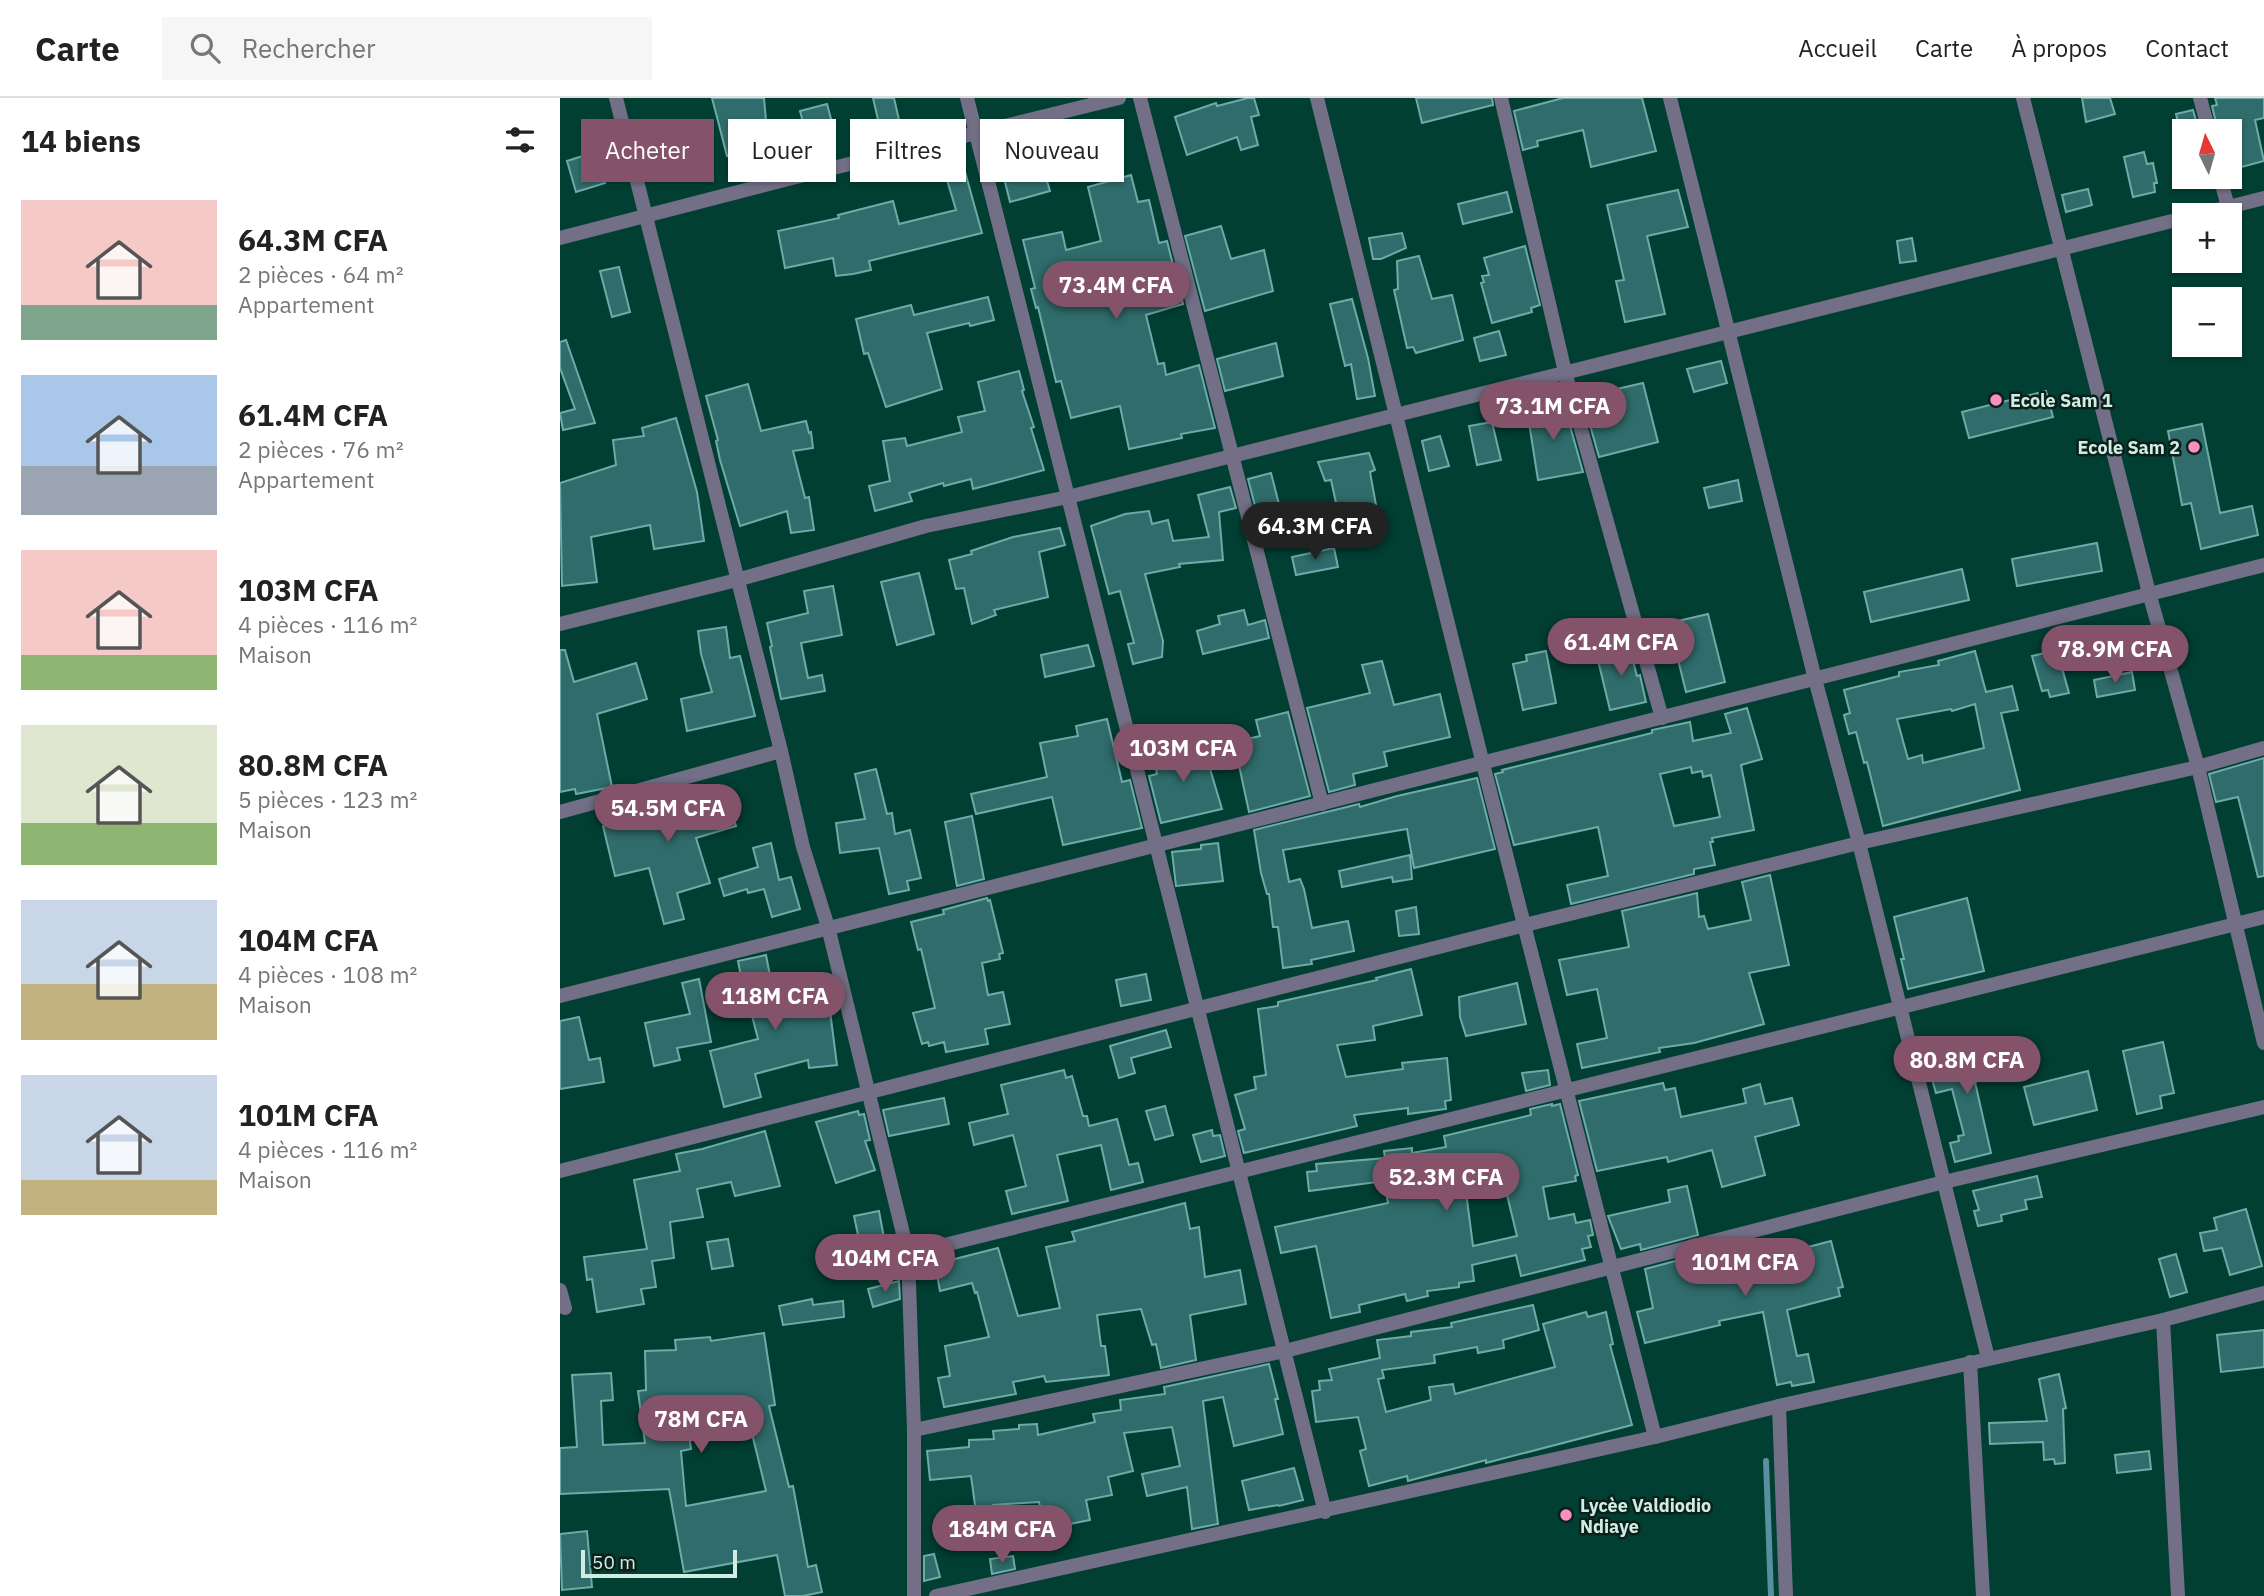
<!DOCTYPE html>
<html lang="fr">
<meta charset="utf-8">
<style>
body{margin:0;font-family:"IBM Plex Sans",sans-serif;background:#f6f6f6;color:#222;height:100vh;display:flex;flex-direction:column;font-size:26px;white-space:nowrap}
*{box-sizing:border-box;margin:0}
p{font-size:23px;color:#767676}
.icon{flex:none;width:38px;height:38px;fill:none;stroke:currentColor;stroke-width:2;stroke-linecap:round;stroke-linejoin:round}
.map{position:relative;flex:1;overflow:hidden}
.side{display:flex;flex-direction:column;background:#fff;width:560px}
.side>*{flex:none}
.guide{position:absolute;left:21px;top:21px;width:665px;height:63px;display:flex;gap:14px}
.needle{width:46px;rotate:355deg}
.tools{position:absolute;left:1612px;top:21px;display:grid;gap:14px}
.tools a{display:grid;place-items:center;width:70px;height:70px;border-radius:0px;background:#fff;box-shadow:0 2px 5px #0004;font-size:35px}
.scale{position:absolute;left:21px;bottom:18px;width:156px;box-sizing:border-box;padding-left:7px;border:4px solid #d1ede3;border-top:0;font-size:19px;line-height:24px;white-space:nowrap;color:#d1ede3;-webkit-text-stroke:5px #0a211b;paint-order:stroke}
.price{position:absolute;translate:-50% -60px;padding:0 16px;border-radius:24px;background:#855369;color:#fff;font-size:23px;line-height:46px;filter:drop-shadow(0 2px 4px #0008)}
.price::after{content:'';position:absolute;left:50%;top:42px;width:21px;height:16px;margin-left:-10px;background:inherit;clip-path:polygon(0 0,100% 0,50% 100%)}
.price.current{background:#222;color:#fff}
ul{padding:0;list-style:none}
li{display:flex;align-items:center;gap:21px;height:175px;padding:0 21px}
li span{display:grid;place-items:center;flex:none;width:196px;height:140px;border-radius:0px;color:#555}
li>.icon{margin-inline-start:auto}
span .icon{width:84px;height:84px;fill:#fffc;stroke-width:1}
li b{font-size:30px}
h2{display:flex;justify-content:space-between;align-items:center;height:84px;padding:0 21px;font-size:30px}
.chip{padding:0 24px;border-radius:0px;background:#fff;box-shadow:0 2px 5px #0004;font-size:24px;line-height:63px}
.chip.current{background:#855369;color:#fff}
header{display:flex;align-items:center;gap:42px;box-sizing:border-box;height:98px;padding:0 35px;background:#fff;border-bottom:2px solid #e0e0e0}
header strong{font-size:33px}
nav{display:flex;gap:38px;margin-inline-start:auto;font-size:24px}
.search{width:490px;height:63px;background:#f6f6f6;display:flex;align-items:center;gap:18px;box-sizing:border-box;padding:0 24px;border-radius:0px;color:#767676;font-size:26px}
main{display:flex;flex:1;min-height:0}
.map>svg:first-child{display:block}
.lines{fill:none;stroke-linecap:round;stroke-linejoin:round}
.stream{stroke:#5a8ea1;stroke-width:6}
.building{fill:#2f6c6b;stroke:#6eaaa8;stroke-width:2;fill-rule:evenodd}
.minor{stroke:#736f87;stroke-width:14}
.poi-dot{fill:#fd8ebf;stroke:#0a211b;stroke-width:2.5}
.labels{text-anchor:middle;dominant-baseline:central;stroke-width:5;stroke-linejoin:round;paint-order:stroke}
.poi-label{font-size:18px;font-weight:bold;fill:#d1ede3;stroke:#0a211b;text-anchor:start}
</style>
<header>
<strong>Carte</strong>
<div class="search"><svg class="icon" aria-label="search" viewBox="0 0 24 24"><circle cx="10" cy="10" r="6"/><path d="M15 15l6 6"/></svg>Rechercher</div>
<nav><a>Accueil</a><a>Carte</a><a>À propos</a><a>Contact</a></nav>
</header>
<main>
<section class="side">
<h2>14 biens<svg class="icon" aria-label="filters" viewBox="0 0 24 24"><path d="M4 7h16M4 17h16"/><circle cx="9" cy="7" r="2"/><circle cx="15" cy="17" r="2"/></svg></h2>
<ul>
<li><span style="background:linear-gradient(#f6c9c9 75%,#7fa58c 0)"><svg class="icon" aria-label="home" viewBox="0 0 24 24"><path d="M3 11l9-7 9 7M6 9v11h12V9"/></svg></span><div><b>64.3M CFA</b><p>2 pièces · 64 m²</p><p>Appartement</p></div></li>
<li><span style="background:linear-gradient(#a9c7e8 65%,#9aa5b1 0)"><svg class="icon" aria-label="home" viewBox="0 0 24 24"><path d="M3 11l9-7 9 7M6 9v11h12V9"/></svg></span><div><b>61.4M CFA</b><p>2 pièces · 76 m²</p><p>Appartement</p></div></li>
<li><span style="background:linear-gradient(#f6c9c9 75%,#8fb573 0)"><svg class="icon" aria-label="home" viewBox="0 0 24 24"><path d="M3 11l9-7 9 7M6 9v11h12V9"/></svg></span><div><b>103M CFA</b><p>4 pièces · 116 m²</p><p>Maison</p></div></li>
<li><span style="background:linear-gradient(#dfe7d0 70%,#8fb573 0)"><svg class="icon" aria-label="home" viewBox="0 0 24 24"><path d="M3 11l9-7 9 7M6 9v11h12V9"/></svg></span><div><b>80.8M CFA</b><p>5 pièces · 123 m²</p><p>Maison</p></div></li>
<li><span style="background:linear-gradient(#c9d6e8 60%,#c2b280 0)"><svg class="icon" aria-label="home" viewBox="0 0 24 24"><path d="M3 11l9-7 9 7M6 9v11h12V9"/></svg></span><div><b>104M CFA</b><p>4 pièces · 108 m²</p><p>Maison</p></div></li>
<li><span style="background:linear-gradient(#c9d6e8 75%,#c2b280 0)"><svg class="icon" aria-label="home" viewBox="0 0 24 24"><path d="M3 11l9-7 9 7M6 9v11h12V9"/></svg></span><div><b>101M CFA</b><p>4 pièces · 116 m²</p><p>Maison</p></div></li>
</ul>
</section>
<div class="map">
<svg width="1704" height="1498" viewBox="0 0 1704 1498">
<rect width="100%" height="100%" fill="#003f32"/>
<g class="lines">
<path class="stream" d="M1206,1363L1211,1498"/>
</g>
<g class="building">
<path d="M152,0H204L206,22L191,23L198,50L167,58Z"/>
<path d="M313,0H334L339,22L319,26Z"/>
<path d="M688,0H694L699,17L691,19L698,47L681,52L677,39L627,57L615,19L656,5L657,8Z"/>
<path d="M856,0H932L933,7L862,25Z"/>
<path d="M1003,0H1082L1096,53L1031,69L1023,32L977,43L978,48L963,52L954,13Z"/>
<path d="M1522,0H1550L1555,16L1526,24Z"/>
<path d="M1655,0H1704V20L1695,22L1704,63L1670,72V33H1658L1652,8L1657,7Z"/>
<path d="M267,6L274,32L247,39L240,13Z"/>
<path d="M1633,12L1639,33H1624V36L1621,37L1616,16Z"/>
<path d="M35,54L45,85L16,94L7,63Z"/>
<path d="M1584,54L1587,66L1593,65L1597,85H1594L1595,94L1573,99L1564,59Z"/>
<path d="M482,66L490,93L450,104L443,76Z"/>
<path d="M404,70L422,135L309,163L311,172L293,176L276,178L273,160L225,170L218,133L279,120L278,117L333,103L339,126L396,112L385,75Z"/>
<path d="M571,77L578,104L589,102L599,145L607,143L623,206L586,217L598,266L604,265L606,277L639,267L655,330L621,336L622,340L569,351L560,308L511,320L501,283L496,284L478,209L476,210L471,191L475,190L463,142L502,134L506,152L541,143L528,89Z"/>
<path d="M1528,91L1532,107L1506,114L1502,97Z"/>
<path d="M1118,92L1128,129L1087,138L1105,216L1065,224L1056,183L1064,182L1047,107Z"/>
<path d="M947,94L952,114L903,126L898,106Z"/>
<path d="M661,128L671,161L704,152L713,193L645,213L625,138Z"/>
<path d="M842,135L846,150L821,161H813L809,140Z"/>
<path d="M1352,140L1356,163L1340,165L1337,143Z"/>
<path d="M965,148L980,207L971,210L972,214L932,225L921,185L924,184L922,178L929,177L924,160Z"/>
<path d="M859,158L872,201L892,197L903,242L856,255L853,249L847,250L834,192L838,191L837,163Z"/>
<path d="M59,169L70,214L52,219L40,173Z"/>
<path d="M428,199L434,222L410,228L409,225L367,235L382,291L326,309L308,255L304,256L296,221L351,207L354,217Z"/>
<path d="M792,201L808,260L815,298L797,301L791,266L785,268L770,206Z"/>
<path d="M939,233L946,257L920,263L914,240Z"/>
<path d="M6,242L35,325L3,332L0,315L15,311L0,270V244Z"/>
<path d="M716,245L723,278L665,293L657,261Z"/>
<path d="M1161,263L1167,285L1134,294L1127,271Z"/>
<path d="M459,273L464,292L462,293L474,329L471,330L484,372L413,391L411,381L384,388L383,385L349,395L352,403L315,413L309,388L330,383L323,343L345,340L347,348L402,334L398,319L425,313L418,284Z"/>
<path d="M1083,285L1098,344L1039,359L1022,299Z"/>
<path d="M188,286L201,333L246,323L249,335L251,334L253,350L233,353L245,400L249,399L254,432L231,435L227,413L180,428L160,362L156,343L158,342L146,298Z"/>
<path d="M1486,293L1493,319L1409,340L1402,314Z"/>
<path d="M1003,303L1023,374L978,382L967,312Z"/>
<path d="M116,320L137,394L144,443L94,451L90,427L31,439L37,484L2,488L0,385L56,367L53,342L84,338L82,330Z"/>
<path d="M932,324L941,362L917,367L909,328Z"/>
<path d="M1642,326L1660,415L1692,408L1698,437L1641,451L1631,405L1622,407L1608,333Z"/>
<path d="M880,338L889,368L869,373L862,343Z"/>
<path d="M809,355L815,372L810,374L820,429L783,437L771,382L765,383L758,364Z"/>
<path d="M711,375L728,441L705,446L688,381Z"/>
<path d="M1178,382L1182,403L1149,410L1144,390Z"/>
<path d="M670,389L676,410L659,414L663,462L619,466L620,469L585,476L603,543L602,559L573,566L568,546L574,545L560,493L549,496L531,428L565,416L589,413L592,426L608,422L613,443L649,439L638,397Z"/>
<path d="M500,430L505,447L479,454L488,499L434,512L436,517L412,526L404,490L396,491L389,462L412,456L411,453L453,439Z"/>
<path d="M1537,445L1542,473L1457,488L1452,461Z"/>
<path d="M774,450L778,469L736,477L732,459Z"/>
<path d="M1402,471L1409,502L1311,524L1304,494Z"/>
<path d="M359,475L374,536L337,547L321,484Z"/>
<path d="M273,488L282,537L241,545L248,580L262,577L265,593L221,601L210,549L212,548L207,525L248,515L244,493Z"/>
<path d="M684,512L688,527L705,522L709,540L643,556L637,533L660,526L658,518Z"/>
<path d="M1148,516L1165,584L1126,594L1109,525Z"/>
<path d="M166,529L170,560L180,558L195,618L127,633L121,601L152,594L141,556L138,533Z"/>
<path d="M1068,544L1077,578L1080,577L1086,604L1050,612L1037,558L1054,554L1053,548Z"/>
<path d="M528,547L534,568L485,579L481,557Z"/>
<path d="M0,552H5L14,584L76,565L87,601L37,616L52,689L16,696L15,691L0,694Z"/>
<path d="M1497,552L1509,595L1490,599L1488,592L1482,593L1472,558Z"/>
<path d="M986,553L996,605L963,612L953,566L967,563L966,557Z"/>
<path d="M1415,553L1426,594L1452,588L1458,612L1441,615L1460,692L1323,728L1307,664L1304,665L1296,634L1289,636L1284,617L1290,615L1284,592L1339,578V574L1379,567L1378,563ZM1415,606L1424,650L1363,665L1362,657L1348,661L1337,621L1391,611L1392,613Z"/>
<path d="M822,563L834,607L880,596L890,639L824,654L827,668L793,676L795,687L769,694L747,610L810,595L802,567Z"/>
<path d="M1572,574L1575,592L1537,599L1534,582Z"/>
<path d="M1187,610L1202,661L1181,667L1194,732L1152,740L1153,744H1150L1155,767L1134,771V776L1011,806L1007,787L1048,778L1038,729L954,747L935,676L943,674L942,672L1092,635V632L1130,624L1133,643L1171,635L1165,616ZM1131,669L1132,675L1142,673L1143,679L1151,677L1160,719L1114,728L1100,676Z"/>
<path d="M728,614L750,698L689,714L674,644L700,638L696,622Z"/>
<path d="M547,621L562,684L570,682L582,730L503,747L492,699L416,716L411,696L487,679L480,645L518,638L516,628Z"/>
<path d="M630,644L633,658L645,654L662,711L601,725L589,678L597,676L592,652Z"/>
<path d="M1704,660V778L1698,779L1678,699L1656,704L1649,676Z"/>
<path d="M316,671L327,716L332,715L335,736L350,732L361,780L347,783L349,792L329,796L319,750L280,755L276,725L305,721L295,676Z"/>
<path d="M917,680L935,751L854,770L847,731L723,752L729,784L740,781L744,791L752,830L788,823L794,853L751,862L752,866L723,870L718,829H713L709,796H707L701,775L694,732L799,706L800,709L837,698Z"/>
<path d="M165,691L176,728L136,740L150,785L117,795L124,821L104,826L89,770L55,778L43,728L73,722L69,705L114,693L117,706Z"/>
<path d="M412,718L424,781L397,788L385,724Z"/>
<path d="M211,745L219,782L231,779L240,811L212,819L204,791L188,795L187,791L164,798L159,781L198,769L193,750Z"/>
<path d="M658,745L663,783L616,788L612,754L641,751V747Z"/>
<path d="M850,757L852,781L833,784L832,779L782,789L779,773Z"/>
<path d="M1210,777L1229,867L1189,875L1204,926L1134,945L1099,950L1100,954L1022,970L1017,946L1047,940L1037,891L1007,897L999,862L1069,849L1062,813L1137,795L1139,819L1144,818L1148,831L1191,822L1182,784Z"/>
<path d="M427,800L428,803L430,802L443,855L439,856L440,861L422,865L428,897L443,894L450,926L425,931L428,946L386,954L384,944L369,948L368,944L362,946L353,915L375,910L361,851L358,852L351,824L384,816L383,812Z"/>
<path d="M1407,800L1424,873L1348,891L1341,861H1344L1334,819Z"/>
<path d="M856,809L859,836L839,838L836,813Z"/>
<path d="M206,857L212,888L266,882L277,967L249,970L248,962L195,976L201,999L164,1009L150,953L198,941L190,910H187L178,863Z"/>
<path d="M851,871L862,917L813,928L815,942L777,947L786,979L843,971L842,965L887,960L891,1002L885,1003L886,1011L848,1016V1010L794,1017L797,1028L684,1055L678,1033L685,1031L675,997L696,991L694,979L706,977L698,911L718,908V904L817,882L816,880Z"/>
<path d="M586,876L591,902L561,908L556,882Z"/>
<path d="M139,881L151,944L117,950L120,962L94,968L85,925L130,916L122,885Z"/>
<path d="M957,885L966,926L906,938L900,919L899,899Z"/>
<path d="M19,919L29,962L40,960L44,984L0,991V923Z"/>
<path d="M606,932L611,949L571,960L575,975L559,980L550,948Z"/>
<path d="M1603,944L1614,995L1600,998L1602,1010L1577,1016L1563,953Z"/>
<path d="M1436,950L1443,976L1415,984L1431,1055L1395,1064L1390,1045L1399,1043L1398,1038L1404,1037L1392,991L1376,995L1367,964L1404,953L1406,959Z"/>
<path d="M504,972L506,980L512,978L523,1018H527L529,1028L557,1021L569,1067L578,1065L583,1084L551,1092L541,1047L497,1057L508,1103L452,1116L446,1093L466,1088L453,1037L414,1047L409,1025L448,1016L441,987Z"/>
<path d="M988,972L990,987L966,993L962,975Z"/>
<path d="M1528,973L1537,1012L1474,1027L1464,989Z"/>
<path d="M1103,985L1105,992L1115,990L1121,1019L1186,1005L1183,991L1200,986L1205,1006L1232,1000L1239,1027L1195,1039L1205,1077L1162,1089L1152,1052L1108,1064L1107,1059L1037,1073L1019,1003Z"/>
<path d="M384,1000L389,1026L329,1038L323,1012Z"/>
<path d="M992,1006V1008L1000,1006L1018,1077L1015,1078L1016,1083L983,1089L989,1121L1014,1116L1016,1125L1030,1122L1033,1137L1028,1138L1031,1149L1022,1151L1025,1162L961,1178L956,1157L912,1167L914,1183L899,1185V1189L867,1193L868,1198L847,1203L845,1196L799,1207L800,1214L771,1220L756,1148L721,1155L715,1129L828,1105L824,1083L749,1093L747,1074L757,1073L756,1066L825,1060L824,1053L852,1050V1055L886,1049L884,1038L971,1017L970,1011ZM940,1068L957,1138L913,1148L906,1094L912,1092L909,1076Z"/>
<path d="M605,1008L613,1037L595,1042L586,1013Z"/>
<path d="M298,1013L299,1017L304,1016L310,1042L305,1043L315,1072L276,1085L256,1024Z"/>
<path d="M652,1032L653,1038L660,1037L665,1058L641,1064L633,1037Z"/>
<path d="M205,1033L220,1088L175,1098L171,1084L137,1091L143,1119L110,1124L114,1160L92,1163L96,1189L81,1191L84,1206L37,1214L32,1181L27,1182L24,1159L87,1151L74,1082L120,1073L116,1056L142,1051Z"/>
<path d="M1477,1078L1482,1099L1465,1102L1467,1111L1441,1117L1442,1123L1418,1128L1414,1113L1419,1112L1413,1093Z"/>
<path d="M1127,1088L1138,1137L1081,1152L1080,1146L1061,1151L1048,1118L1110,1104L1108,1092Z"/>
<path d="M625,1105L630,1131L639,1129L645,1179L680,1172L686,1206L630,1217L636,1262L601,1270L596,1246L592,1247L581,1211L537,1217L541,1248H545L549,1277L486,1284L484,1278L453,1284L456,1296L384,1309L378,1280L390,1278L385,1248L429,1239L417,1194L415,1195L412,1185L380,1193L375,1166L438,1150L458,1218L500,1210L486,1149L515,1143L512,1134Z"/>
<path d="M1686,1111L1702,1168L1670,1177L1662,1150L1644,1153L1640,1135L1657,1132L1654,1120Z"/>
<path d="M319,1113L326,1151L302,1156L294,1118Z"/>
<path d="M168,1141L173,1168L152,1171L147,1144Z"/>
<path d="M1221,1142L1225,1155L1271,1143L1283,1189L1278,1190L1280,1198L1227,1212L1237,1258L1248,1256L1254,1284L1232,1288L1231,1284L1217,1287L1203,1214L1159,1223L1160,1227L1085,1245L1077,1214L1093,1210L1085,1171L1142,1156L1150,1183L1191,1175L1185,1151Z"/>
<path d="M1616,1156L1627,1194L1610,1199L1599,1161Z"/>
<path d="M339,1183L340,1201L313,1209L308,1191Z"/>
<path d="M252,1201L253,1207L283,1203L284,1219L223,1227L219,1208Z"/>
<path d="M973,1207L979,1232L943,1242L944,1250L918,1255L917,1249L874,1257L875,1265L822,1272L824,1280L818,1281L826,1314L871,1302L869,1289L893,1286L895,1296L995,1269L983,1226L1026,1214L1028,1219L1046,1214L1053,1246L1050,1247L1072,1327L926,1365V1362L848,1383L847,1378L809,1388L800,1353L806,1351L798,1319L756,1324L752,1293L760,1292L759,1283L772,1282L769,1271L820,1260L817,1242L851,1238V1234L892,1229L891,1225Z"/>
<path d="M1704,1232V1269L1661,1274L1657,1237Z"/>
<path d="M204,1235L215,1307L209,1308L229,1389L233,1388L248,1469L256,1467L262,1494L243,1498H225L217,1457L124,1474L109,1391L0,1396V1350L17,1349L12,1277L51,1275L53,1302L41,1303L43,1347L85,1345L78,1293L86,1292L85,1253L116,1252L115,1242L150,1239L151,1243ZM186,1311L206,1393L126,1408L121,1353L131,1351L127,1321Z"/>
<path d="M709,1266L718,1301H715L723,1336L674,1348L663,1299L643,1303L658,1426L632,1431L627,1389L587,1398L582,1376L620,1368L612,1329L564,1335L573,1373L548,1379L552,1397L526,1402L530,1422L485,1431L479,1404L433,1407L438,1449L421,1451L411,1378L370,1382L367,1353L409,1349V1342L434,1341L433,1333L459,1331V1327L477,1326L478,1337L535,1324L533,1316L561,1312L560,1302L605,1296L604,1289Z"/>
<path d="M1499,1276L1506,1310L1503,1311L1505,1365L1495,1366L1494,1361L1484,1362L1483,1344L1430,1346L1429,1325L1487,1323L1479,1281Z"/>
<path d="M1589,1353L1591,1371L1557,1375L1555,1357Z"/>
<path d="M734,1370L743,1402L719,1408L718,1407L689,1412L682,1383Z"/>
<path d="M27,1433L32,1489L2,1492L0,1436Z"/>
<path d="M374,1456L380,1479L364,1483V1458Z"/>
<path d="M453,1458L455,1471L432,1476L430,1461Z"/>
</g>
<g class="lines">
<g class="minor">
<path d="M56,0L221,653L243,749L268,829L348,1156L354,1332V1498"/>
<path d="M407,0L765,1414"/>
<path d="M580,0L762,706"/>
<path d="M757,0L923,666L1095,1339"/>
<path d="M941,0L1005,274L1102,620"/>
<path d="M1110,0L1255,581L1299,745L1428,1260"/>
<path d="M1463,0L1589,495L1638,669L1704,945"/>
<path d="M1640,0L1649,33"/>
<path d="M1660,79L1668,109"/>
<path d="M1637,117L1704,100"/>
<path d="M0,140L228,81L559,0"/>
<path d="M0,526L177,482L366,428L508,399L1624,120"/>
<path d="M0,714L221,653"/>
<path d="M0,898L1704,467"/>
<path d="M0,1073L965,827L1299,745L1638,669L1704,650"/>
<path d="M348,1156L1704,819"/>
<path d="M0,1192L5,1210"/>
<path d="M1603,1222L1618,1498"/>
<path d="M1410,1264L1423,1498"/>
<path d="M1219,1308L1226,1498"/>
<path d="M354,1332L725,1253L1384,1084L1704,1009"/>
<path d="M376,1498L1095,1339L1219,1308L1603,1222L1704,1195"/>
</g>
</g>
<g class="poi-dot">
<circle cx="1436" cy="302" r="7"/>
<circle cx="1634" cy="349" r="7"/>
<circle cx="1006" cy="1417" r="7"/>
</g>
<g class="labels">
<g class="poi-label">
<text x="1450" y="302">Ecole Sam 1</text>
<text x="1620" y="349" text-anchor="end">Ecole Sam 2</text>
<text x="1020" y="1407">Lycèe Valdiodio<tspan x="1020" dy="21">Ndiaye</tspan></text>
</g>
</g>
</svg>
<div class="tools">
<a><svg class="needle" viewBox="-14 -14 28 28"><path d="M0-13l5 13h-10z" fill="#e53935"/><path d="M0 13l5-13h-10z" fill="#767676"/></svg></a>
<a>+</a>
<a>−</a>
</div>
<div class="scale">50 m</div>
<b class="price" style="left:556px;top:223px">73.4M CFA</b>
<b class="price" style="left:993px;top:344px">73.1M CFA</b>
<b class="price current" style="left:755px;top:464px">64.3M CFA</b>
<b class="price" style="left:1061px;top:580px">61.4M CFA</b>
<b class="price" style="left:1555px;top:587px">78.9M CFA</b>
<b class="price" style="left:623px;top:686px">103M CFA</b>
<b class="price" style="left:108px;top:746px">54.5M CFA</b>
<b class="price" style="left:215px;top:934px">118M CFA</b>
<b class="price" style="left:1407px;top:998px">80.8M CFA</b>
<b class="price" style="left:886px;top:1115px">52.3M CFA</b>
<b class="price" style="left:325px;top:1196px">104M CFA</b>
<b class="price" style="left:1185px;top:1200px">101M CFA</b>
<b class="price" style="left:141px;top:1357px">78M CFA</b>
<b class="price" style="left:442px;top:1467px">184M CFA</b>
<div class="guide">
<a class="chip current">Acheter</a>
<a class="chip">Louer</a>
<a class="chip">Filtres</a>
<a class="chip">Nouveau</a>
</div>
</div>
</main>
